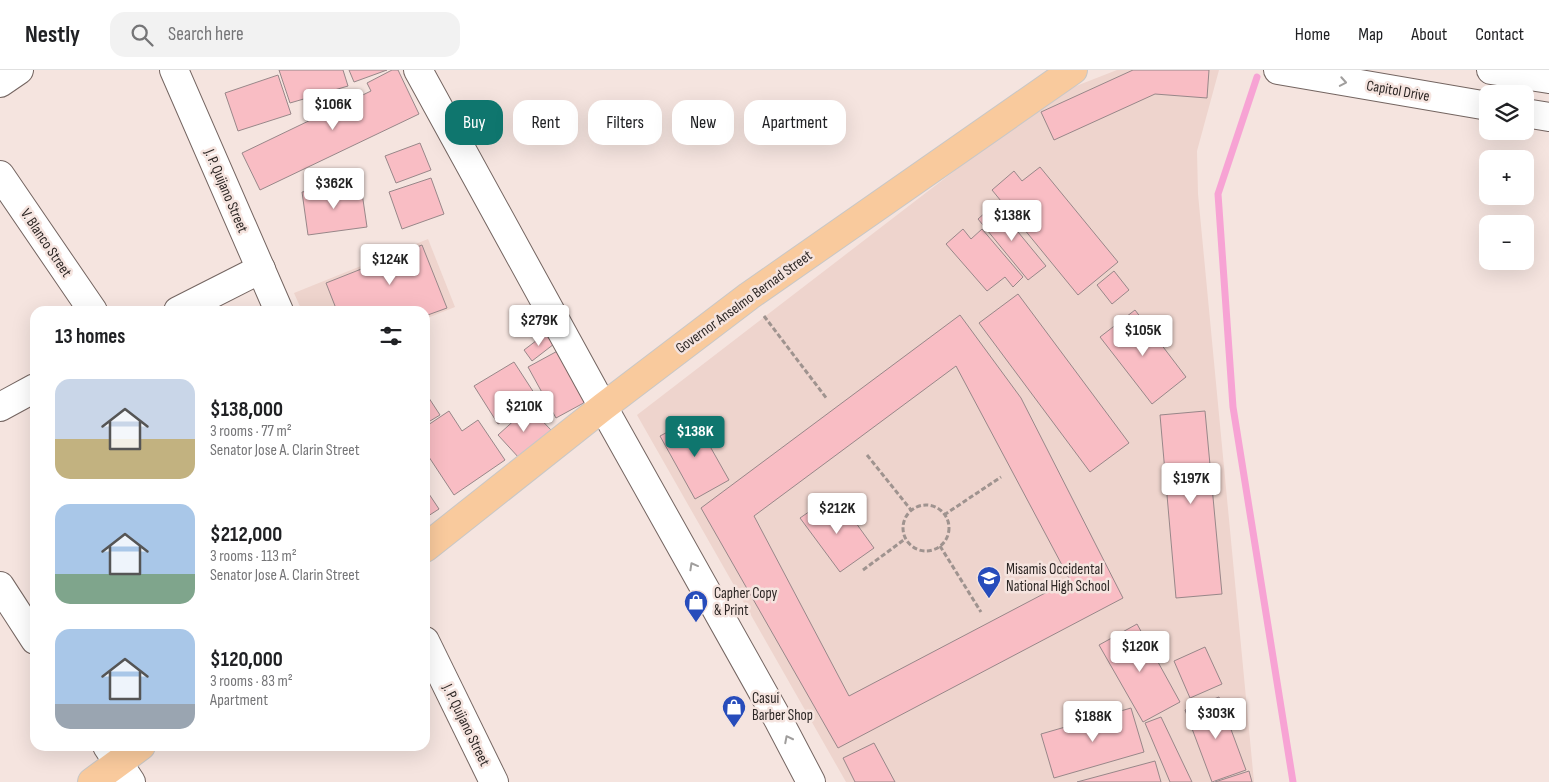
<!DOCTYPE html>
<meta charset="utf-8">
<style>
body{margin:0;font-family:"Sofia Sans Condensed",sans-serif;background:#f2f2f2;color:#202124;height:100vh;display:flex;flex-direction:column;font-size:19px;white-space:nowrap}
*{box-sizing:border-box;margin:0}
p{font-size:16px;color:#757577}
.icon{flex:none;width:28px;height:28px;fill:none;stroke:currentColor;stroke-width:2;stroke-linecap:round;stroke-linejoin:round}
.map{position:relative;flex:1;overflow:hidden}
.drawer{position:absolute;left:30px;top:236px;width:400px;height:445px;display:flex;flex-direction:column;background:#fff;border-radius:15px;box-shadow:0 5px 20px #0002}
.drawer>*{flex:none}
.banner{position:absolute;left:445px;top:30px;width:475px;height:45px;display:flex;gap:10px}
.fabs{position:absolute;left:1479px;top:15px;display:grid;gap:10px}
.fabs a{display:grid;place-items:center;width:55px;height:55px;border-radius:10px;background:#fff;box-shadow:0 5px 20px #0002;font-size:25px}
.price{position:absolute;translate:-50% -42px;padding:0 11px;border-radius:5px;background:#fff;color:#222;font-size:16px;line-height:32px;filter:drop-shadow(0 1px 2px #0008)}
.price::after{content:'';position:absolute;left:50%;top:30px;width:15px;height:11px;margin-left:-8px;background:inherit;clip-path:polygon(0 0,100% 0,50% 100%)}
.price.on{background:#0f766e;color:#fff}
ul{padding:0;list-style:none}
li{display:flex;align-items:center;gap:15px;height:125px;padding:0 25px}
li span{display:grid;place-items:center;flex:none;width:140px;height:100px;border-radius:15px;color:#555}
li>.icon{margin-inline-start:auto}
span .icon{width:60px;height:60px;fill:#fffc;stroke-width:1}
li b{font-size:21px}
h2{display:flex;justify-content:space-between;align-items:center;height:60px;padding:0 25px;font-size:21px}
.chip{padding:0 18px;border-radius:15px;background:#fff;box-shadow:0 5px 20px #0002;font-size:18px;line-height:45px}
.chip.on{background:#0f766e;color:#fff}
header{display:flex;align-items:center;gap:30px;box-sizing:border-box;height:70px;padding:0 25px;background:#fff;border-bottom:1px solid #e0e0e0}
header strong{font-size:24px}
nav{display:flex;gap:28px;margin-inline-start:auto;font-size:18px}
.search{width:350px;height:45px;background:#f2f2f2;display:flex;align-items:center;gap:12px;box-sizing:border-box;padding:0 18px;border-radius:15px;color:#757577;font-size:19px}
.map>svg:first-child{display:block}
.built{fill:#eed4cd}
.lines{fill:none;stroke-linecap:round;stroke-linejoin:round}
.stream{stroke:#f7a3d4;stroke-width:7}
.building{fill:#f9bdc4;stroke:#988789;fill-rule:evenodd}
.minor-casing{stroke:#746561;stroke-width:30}
.major-casing{stroke:#c8c7c6;stroke-width:30}
.path{stroke:#9f938f;stroke-width:3;stroke-dasharray:5 2.5;stroke-linecap:butt}
.minor{stroke:#fff;stroke-width:28}
.major{stroke:#f9ca9d;stroke-width:28}
.oneway{stroke:#a09e9d}
.labels{text-anchor:middle;dominant-baseline:central;stroke-width:5;stroke-linejoin:round;paint-order:stroke}
.street-label{font-size:15px;fill:#2d2725;stroke:#f5e4df}
.poi-label{font-size:15px;fill:#2d2725;stroke:#f5e4df;text-anchor:start}
</style>
<header>
<strong>Nestly</strong>
<div class="search"><svg class="icon" aria-label="search" viewBox="0 0 24 24"><circle cx="10" cy="10" r="6"/><path d="M15 15l6 6"/></svg>Search here</div>
<nav><a>Home</a><a>Map</a><a>About</a><a>Contact</a></nav>
</header>
<div class="map">
<svg width="1549" height="712" viewBox="0 0 1549 712">
<rect width="100%" height="100%" fill="#f5e4df"/>
<g class="built">
<path d="M1117,0H1219L1197,81L1198,124L1254,712H846L637,345L1053,25Z"/>
<path d="M428,169L455,237L425,249V241H302L294,223Z"/>
</g>
<g class="lines">
<path class="stream" d="M1257,7L1218,124L1233,337L1293,712"/>
</g>
<g class="building">
<path d="M279,0H343L348,16L290,33Z"/>
<path d="M349,0H387L354,12Z"/>
<path d="M392,0H398L419,44L260,120L242,83L371,21L367,13Z"/>
<path d="M1133,0H1209L1207,28L1155,24L1054,70L1041,42Z"/>
<path d="M278,5L291,44L238,61L225,23Z"/>
<path d="M420,73L431,100L396,113L385,86Z"/>
<path d="M1040,97L1118,192L1078,225L992,120L1014,101L1022,111Z"/>
<path d="M431,108L444,144L402,159L389,122Z"/>
<path d="M361,116L367,157L308,165L302,122L321,119L322,122Z"/>
<path d="M995,134L1046,196L1028,210L978,149Z"/>
<path d="M963,159L971,169L982,159L1023,207L1013,217L1005,207L987,221L946,174Z"/>
<path d="M422,175L447,238L425,246V241H337L326,213Z"/>
<path d="M1114,201L1129,220L1112,234L1097,215Z"/>
<path d="M1018,224L1129,373L1090,402L979,253Z"/>
<path d="M1135,240L1186,307L1152,334L1100,267Z"/>
<path d="M960,245L1021,328L1123,528L838,678L701,438ZM956,296L1070,510L849,626L754,446Z"/>
<path d="M545,264L554,274L532,291L524,280Z"/>
<path d="M563,278L591,329L556,348L528,297Z"/>
<path d="M514,292L538,329L498,354L474,316Z"/>
<path d="M425,322L440,345L425,354Z"/>
<path d="M529,337L551,360L520,389L498,365Z"/>
<path d="M449,341L462,361L478,350L505,390L454,425L425,381V357Z"/>
<path d="M1205,341L1222,524L1176,528L1160,345Z"/>
<path d="M694,348L729,410L695,429L660,366Z"/>
<path d="M425,418L439,439L425,448Z"/>
<path d="M826,430L834,441L843,435L874,478L840,502L800,448Z"/>
<path d="M1137,554L1180,632L1143,652L1099,575Z"/>
<path d="M1205,577L1222,614L1190,628L1174,591Z"/>
<path d="M1219,627L1246,700L1212,712L1185,640Z"/>
<path d="M1131,638L1144,682L1054,708L1041,664Z"/>
<path d="M1161,647L1192,712H1170L1145,653Z"/>
<path d="M874,673L895,712H855L843,688Z"/>
<path d="M1155,691L1161,712H1077Z"/>
<path d="M1249,701L1252,712H1215Z"/>
</g>
<g class="lines">
<g class="minor-casing">
<g id="minor">
<path d="M174,0L279,241"/>
<path d="M418,0L603,337L779,651L811,712"/>
<path d="M1278,0L1488,36"/>
<path d="M1491,0L1549,9"/>
<path d="M0,13L19,0"/>
<path d="M1525,43L1549,47"/>
<path d="M0,105L93,241"/>
<path d="M178,241L261,199"/>
<path d="M0,337L35,318"/>
<path d="M0,516L35,570"/>
<path d="M425,571L494,712"/>
<path d="M107,676L131,712"/>
</g>
</g>
<g class="major-casing">
<g id="major">
<path d="M425,478L603,337L749,226L1073,0"/>
<path d="M92,712L141,676"/>
</g>
</g>
<g class="path">
<path d="M764,246L827,329"/>
<path d="M867,385L911,440"/>
<circle cx="926" cy="458" r="23"/>
<path d="M944,445L1001,407"/>
<path d="M940,476L981,542"/>
<path d="M863,500L905,469"/>
</g>
<use href="#minor" class="minor"/>
<use href="#major" class="major"/>
</g>
<defs><path id="oneway-chevron" d="M-2-3.5L2.5 0L-2 3.5" fill="none" stroke-width="1.6" stroke-linecap="round" stroke-linejoin="round" transform="scale(1.25)"/></defs>
<g class="oneway">
<use href="#oneway-chevron" transform="translate(1343 12) rotate(10)"/>
<use href="#oneway-chevron" transform="translate(693 496) rotate(-119)"/>
<use href="#oneway-chevron" transform="translate(788 669) rotate(-117)"/>
</g>
<defs>
<g id="school-pin" transform="scale(1.25)"><path d="M0 17L-7.5 6A9.5 9.5 0 1 1 7.5 6Z" fill="#274cbb" stroke="#f5e4df"/><path d="M0-5L7-2L0 1L-7-2ZM-4 1L0 2.5L4 1V4Q0 6-4 4Z" fill="#fff"/></g>
<g id="shop-pin" transform="scale(1.25)"><path d="M0 17L-7.5 6A9.5 9.5 0 1 1 7.5 6Z" fill="#274cbb" stroke="#f5e4df"/><path d="M-5-2.5h2.3a2.7 3.5 0 0 1 5.4 0H5L5.5 6h-11ZM-1.5-2.5h3a1.5 2.3 0 0 0-3 0Z" fill="#fff"/></g>
</defs>
<g fill-rule="evenodd">
<use href="#school-pin" x="989" y="508"/>
<use href="#shop-pin" x="696" y="532"/>
<use href="#shop-pin" x="734" y="637"/>
</g>
<g class="labels">
<g class="street-label">
<text transform="translate(1398 21) rotate(10)">Capitol Drive</text>
<text transform="translate(226 121) rotate(67)">J. P. Quijano Street</text>
<text transform="translate(46 173) rotate(56)">V. Blanco Street</text>
<text transform="translate(744 232) rotate(-36)">Governor Anselmo Bernad Street</text>
<text transform="translate(466 655) rotate(64)">J. P. Quijano Street</text>
</g>
<g class="poi-label">
<text x="1006" y="499">Misamis Occidental<tspan x="1006" dy="17">National High School</tspan></text>
<text x="714" y="523">Capher Copy<tspan x="714" dy="17">&amp; Print</tspan></text>
<text x="752" y="628">Casui<tspan x="752" dy="17">Barber Shop</tspan></text>
</g>
</g>
</svg>
<div class="fabs">
<a><svg class="icon" aria-label="layers" viewBox="0 0 24 24"><path d="M12 4l9 5-9 5-9-5zM3 14l9 5 9-5"/></svg></a>
<a>+</a>
<a>−</a>
</div>
<b class="price" style="left:333px;top:61px">$106K</b>
<b class="price" style="left:334px;top:140px">$362K</b>
<b class="price" style="left:1012px;top:172px">$138K</b>
<b class="price" style="left:390px;top:216px">$124K</b>
<b class="price" style="left:539px;top:277px">$279K</b>
<b class="price" style="left:1143px;top:287px">$105K</b>
<b class="price" style="left:524px;top:363px">$210K</b>
<b class="price on" style="left:695px;top:388px">$138K</b>
<b class="price" style="left:1191px;top:435px">$197K</b>
<b class="price" style="left:837px;top:465px">$212K</b>
<b class="price" style="left:1140px;top:603px">$120K</b>
<b class="price" style="left:1216px;top:670px">$303K</b>
<b class="price" style="left:1093px;top:673px">$188K</b>
<div class="banner">
<a class="chip on">Buy</a>
<a class="chip">Rent</a>
<a class="chip">Filters</a>
<a class="chip">New</a>
<a class="chip">Apartment</a>
</div>
<section class="drawer">
<h2>13 homes<svg class="icon" aria-label="filters" viewBox="0 0 24 24"><path d="M4 7h16M4 17h16"/><circle cx="9" cy="7" r="2"/><circle cx="15" cy="17" r="2"/></svg></h2>
<ul>
<li><span style="background:linear-gradient(#c9d6e8 60%,#c2b280 0)"><svg class="icon" aria-label="home" viewBox="0 0 24 24"><path d="M3 11l9-7 9 7M6 9v11h12V9"/></svg></span><div><b>$138,000</b><p>3 rooms · 77 m²</p><p>Senator Jose A. Clarin Street</p></div></li>
<li><span style="background:linear-gradient(#a9c7e8 70%,#7fa58c 0)"><svg class="icon" aria-label="home" viewBox="0 0 24 24"><path d="M3 11l9-7 9 7M6 9v11h12V9"/></svg></span><div><b>$212,000</b><p>3 rooms · 113 m²</p><p>Senator Jose A. Clarin Street</p></div></li>
<li><span style="background:linear-gradient(#a9c7e8 75%,#9aa5b1 0)"><svg class="icon" aria-label="home" viewBox="0 0 24 24"><path d="M3 11l9-7 9 7M6 9v11h12V9"/></svg></span><div><b>$120,000</b><p>3 rooms · 83 m²</p><p>Apartment</p></div></li>
</ul>
</section>
</div>
